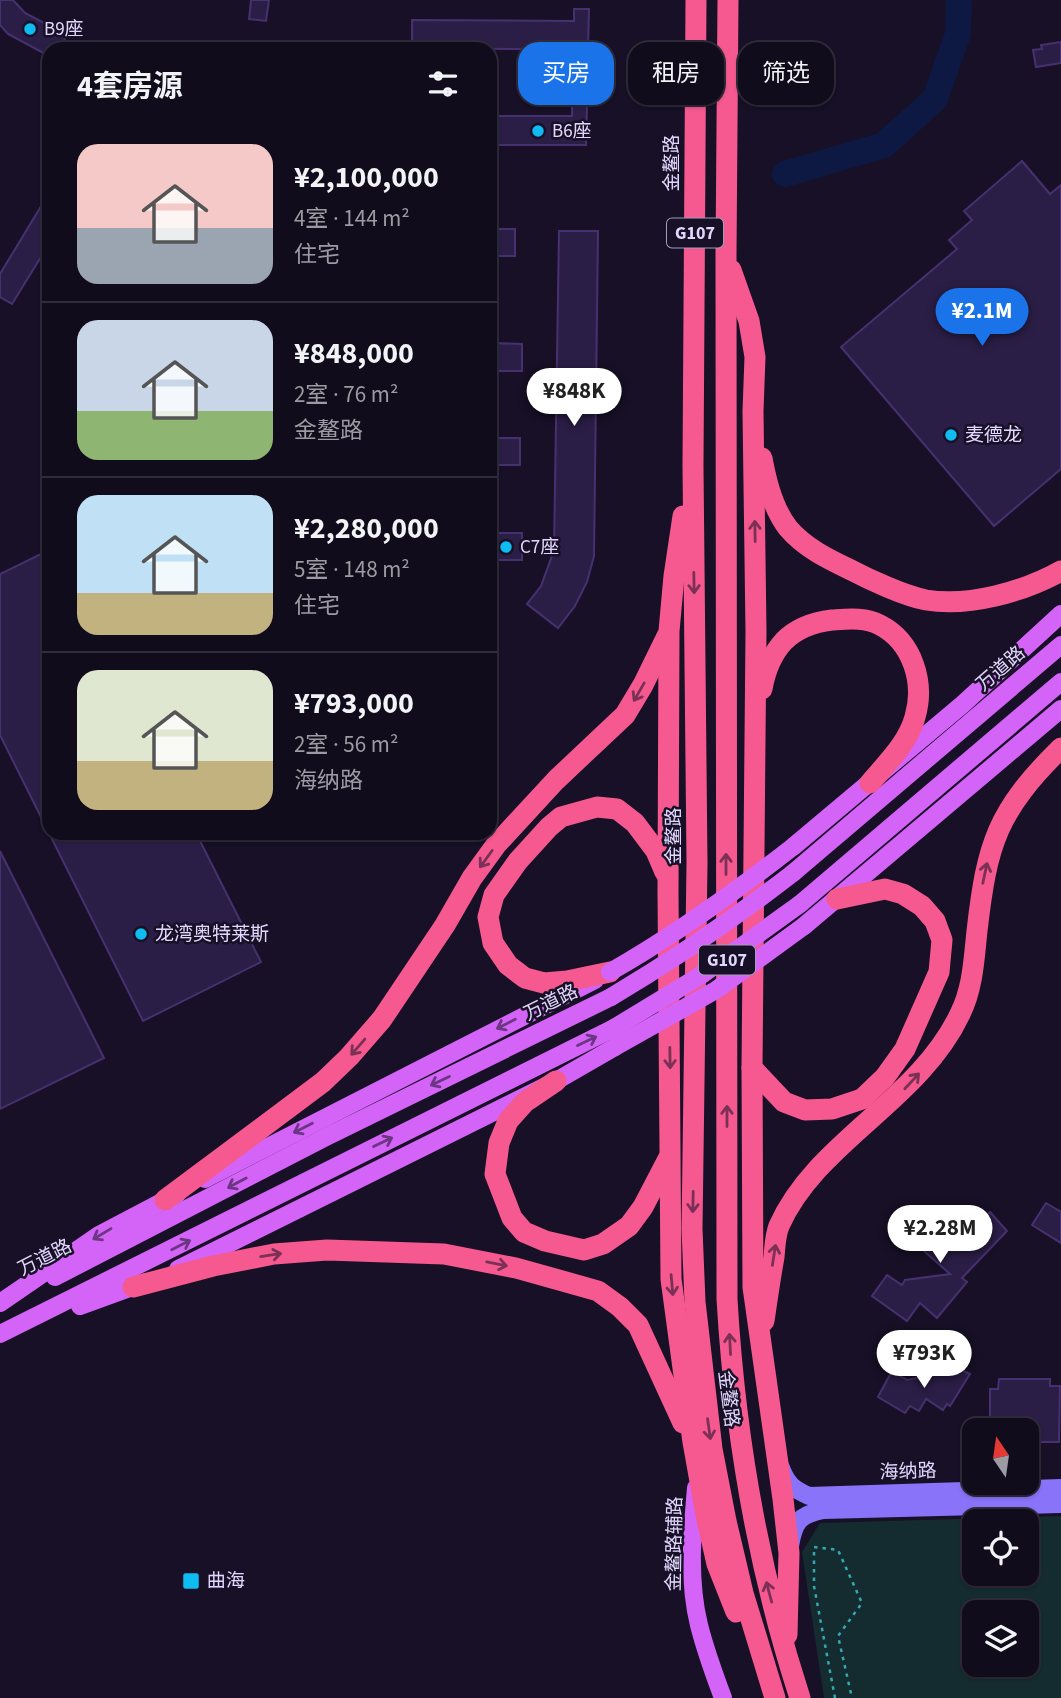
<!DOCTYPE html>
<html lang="zh">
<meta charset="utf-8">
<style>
body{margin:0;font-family:"Source Sans 3","Noto Sans SC",sans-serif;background:#1e1a29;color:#f1f3f6;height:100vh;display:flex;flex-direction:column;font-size:26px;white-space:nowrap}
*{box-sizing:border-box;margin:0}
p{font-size:23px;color:#9c9ba3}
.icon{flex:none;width:38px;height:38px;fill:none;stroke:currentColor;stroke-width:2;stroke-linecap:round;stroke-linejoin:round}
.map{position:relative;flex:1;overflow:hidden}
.sheet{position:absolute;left:42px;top:42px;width:455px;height:798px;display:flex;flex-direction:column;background:#110c1c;border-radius:21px;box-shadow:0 2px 5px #0004,0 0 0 2px #302c3b}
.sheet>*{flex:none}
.banner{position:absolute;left:518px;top:42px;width:438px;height:63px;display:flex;gap:14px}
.needle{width:46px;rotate:347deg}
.controls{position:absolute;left:962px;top:1418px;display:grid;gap:14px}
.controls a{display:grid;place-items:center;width:77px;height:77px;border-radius:14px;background:#110c1c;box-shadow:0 2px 5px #0004,0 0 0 2px #302c3b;font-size:35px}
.price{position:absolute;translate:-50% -60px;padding:0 16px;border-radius:24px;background:#fff;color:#222;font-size:23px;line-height:46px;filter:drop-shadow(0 2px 4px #0008)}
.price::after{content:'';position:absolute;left:50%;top:42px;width:21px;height:16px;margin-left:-10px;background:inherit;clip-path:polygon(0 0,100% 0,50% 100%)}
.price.selected{background:#1a73e8;color:#fff}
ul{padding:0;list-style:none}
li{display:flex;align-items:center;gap:21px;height:175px;padding:0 35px}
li+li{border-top:2px solid #302c3b}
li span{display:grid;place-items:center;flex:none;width:196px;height:140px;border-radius:21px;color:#555}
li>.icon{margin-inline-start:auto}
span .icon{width:84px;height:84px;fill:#fffc;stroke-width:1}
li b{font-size:30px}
h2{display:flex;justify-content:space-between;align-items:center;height:84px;padding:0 35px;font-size:30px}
.tag{padding:0 24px;border-radius:21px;background:#110c1c;box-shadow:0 2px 5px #0004,0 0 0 2px #302c3b;font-size:24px;line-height:63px}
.tag.selected{background:#1a73e8;color:#fff}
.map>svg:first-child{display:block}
.green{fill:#142c2f;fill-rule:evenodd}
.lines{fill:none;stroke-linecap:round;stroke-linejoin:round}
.river{stroke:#0d1942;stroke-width:26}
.building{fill:#2b1e46;stroke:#463170;stroke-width:2}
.path{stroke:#36a8b2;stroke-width:2.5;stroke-dasharray:3.5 5;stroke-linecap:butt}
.secondary{stroke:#8973f8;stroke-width:18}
.primary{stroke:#d464f7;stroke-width:18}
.highway{stroke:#f6598f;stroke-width:21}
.primary-bridge{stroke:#d464f7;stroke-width:18}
.oneway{stroke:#7b3155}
.oneway2{stroke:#6c3684}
.poi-dot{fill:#0ebcf2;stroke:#171026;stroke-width:2.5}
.labels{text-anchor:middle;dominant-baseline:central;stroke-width:5;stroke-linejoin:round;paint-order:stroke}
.shield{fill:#171026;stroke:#a49bbc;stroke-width:2}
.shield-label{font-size:18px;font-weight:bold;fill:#e1d7fd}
.poi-label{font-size:19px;fill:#e1d7fd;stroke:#171026;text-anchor:start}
.street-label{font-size:19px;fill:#e1d7fd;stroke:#171026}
</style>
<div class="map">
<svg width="1061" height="1698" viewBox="0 0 1061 1698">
<rect width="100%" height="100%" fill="#171026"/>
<path class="green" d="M1061,1516V1698H824L802,1552L820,1523ZM975,1521H1027V1573H975ZM975,1612H1027V1664H975Z"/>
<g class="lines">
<path class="river" d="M785,174L884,145L935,99L958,34L959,0"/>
</g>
<g class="building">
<path d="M0,0H13L25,13L67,35L60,49H49V56L8,34L0,25Z"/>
<path d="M251,0H269L266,21L249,19Z"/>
<path d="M574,9H589L588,50L412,48V20L574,21Z"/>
<path d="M1061,42V63L1036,67L1033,50L1042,49L1041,45Z"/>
<path d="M572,105H587L586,145H490V116H572Z"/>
<path d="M1022,161L1050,194L1061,185V469L994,526L841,347L957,249L949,240L972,220L964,211Z"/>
<path d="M49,193V244L12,304L0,297V274Z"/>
<rect x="490" y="229" width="25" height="27"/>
<path d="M559,231H598L594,556L587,582L575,606L558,628L527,604L541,586L554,550Z"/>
<path d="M490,343L522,344V371H490Z"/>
<rect x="490" y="438" width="30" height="27"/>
<rect x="490" y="533" width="32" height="27"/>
<path d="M49,550V833H196L261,962L143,1021L0,735V574Z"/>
<path d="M0,851L104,1058L0,1109Z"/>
<path d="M1046,1203L1061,1212V1243L1032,1225Z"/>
<path d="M930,1212L943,1224L964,1223L965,1238L990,1212L1007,1231L962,1278L967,1282L937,1318L920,1303L907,1321L872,1296L887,1275L902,1285L905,1280L950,1274L908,1237Z"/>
<path d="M951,1365L970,1374L950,1406L947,1404L943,1410L926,1399L919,1411L910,1406L905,1413L878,1397L892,1371L907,1380L941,1373L945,1375Z"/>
<path d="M999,1379H1050V1386H1060L1059,1442H1027V1430H990V1389H998Z"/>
</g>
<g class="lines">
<path class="path" d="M835,1698L814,1586V1547L838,1550L862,1603L838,1636L852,1698"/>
<g class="secondary">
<path d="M781,1468C787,1484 793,1489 809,1496L1061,1488"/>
<path d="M790,1546C794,1522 799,1515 823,1510L1061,1504"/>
</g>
<g class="primary">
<path d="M794,846L963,704L1061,614"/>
<path d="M793,873L1061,645"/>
<path d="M800,904L1061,682"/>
<path d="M804,926L1061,709"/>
<path d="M205,1179L595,980"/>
<path d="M178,1269L556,1081L615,1047"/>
<path d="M55,1277L326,1137L611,997"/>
<path d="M0,1303L99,1235L177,1194"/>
<path d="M80,1306L146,1282"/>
<path d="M0,1334L614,1028"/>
<path d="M696,1488C692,1533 688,1580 699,1625C705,1649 714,1674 723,1698"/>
</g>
<g class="highway">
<path d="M696,0L693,466L697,863L692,1229L695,1302L712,1449L726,1521L743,1593L775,1698"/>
<path d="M728,0L726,255L727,1299C735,1437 757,1566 800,1698"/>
<path d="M731,270L749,321L755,357L753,411L756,631L752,1068L753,1287L783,1499L789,1553L787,1635"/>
<path d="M762,458C766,481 774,510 788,528C805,548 828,559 851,570C870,580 905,596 926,600C969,607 1023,592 1061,571"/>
<path d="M683,516L674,576L669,631L668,891L671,1279L693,1442L706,1515L717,1564L736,1612"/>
<path d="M762,689C765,672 772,654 784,641C797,628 815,622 832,620C848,619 865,617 880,625C913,642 925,683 915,717C908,743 887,763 870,783"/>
<path d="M610,972L567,981L544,983L525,978L508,965L493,943L488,917L494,895L518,861L549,827L561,817L597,807L617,809L635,823L656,851L665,872"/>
<path d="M752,1068L784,1102L805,1110L832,1109L862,1099L885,1077L905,1049L939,972L942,940L935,921L922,906L903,894L885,889L837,899"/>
<path d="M556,1081L525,1102L508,1121L499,1143L495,1174L512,1218L524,1232L545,1241L584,1250L603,1244L629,1226L643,1207L668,1159"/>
<path d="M165,1200L323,1082L349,1057L382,1019L445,925L472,878L496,845L556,780L625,715L643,685L667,636"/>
<path d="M133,1287L213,1266L274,1254L327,1250L444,1254L516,1268L598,1291L620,1307L638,1325L683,1423"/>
<path d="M764,1321C767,1300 770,1279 774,1257C775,1247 775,1236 779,1226C816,1142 919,1101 960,1014C973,988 974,959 977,931C987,843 997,811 1061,748"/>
</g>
<g class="primary-bridge">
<path d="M610,972C675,935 735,892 794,846"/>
<path d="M611,997C675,959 735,918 793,873"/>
<path d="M614,1028L703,974L800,904"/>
<path d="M615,1047L716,990L804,926"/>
</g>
</g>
<defs><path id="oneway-shaft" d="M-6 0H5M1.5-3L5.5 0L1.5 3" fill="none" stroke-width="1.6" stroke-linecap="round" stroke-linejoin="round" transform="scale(1.75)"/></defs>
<g class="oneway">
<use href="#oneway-shaft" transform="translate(755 531) rotate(-91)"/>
<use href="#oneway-shaft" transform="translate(694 583) rotate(89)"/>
<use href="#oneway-shaft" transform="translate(639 692) rotate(120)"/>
<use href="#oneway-shaft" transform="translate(486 859) rotate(126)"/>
<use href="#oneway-shaft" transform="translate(726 864) rotate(-90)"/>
<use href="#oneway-shaft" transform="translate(985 873) rotate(-78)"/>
<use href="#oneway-shaft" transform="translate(358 1047) rotate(131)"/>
<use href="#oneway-shaft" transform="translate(670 1058) rotate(89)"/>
<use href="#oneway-shaft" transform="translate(912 1081) rotate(-47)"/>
<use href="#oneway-shaft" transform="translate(727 1116) rotate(-90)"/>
<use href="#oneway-shaft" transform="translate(693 1202) rotate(91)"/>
<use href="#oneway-shaft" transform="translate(271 1255) rotate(-9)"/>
<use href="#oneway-shaft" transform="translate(774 1255) rotate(-81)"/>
<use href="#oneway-shaft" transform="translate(497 1264) rotate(11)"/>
<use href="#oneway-shaft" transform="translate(672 1285) rotate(85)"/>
<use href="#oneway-shaft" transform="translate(730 1344) rotate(-93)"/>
<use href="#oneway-shaft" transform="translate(709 1429) rotate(82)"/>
<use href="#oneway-shaft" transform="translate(769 1592) rotate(-105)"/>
</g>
<g class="oneway2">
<use href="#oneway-shaft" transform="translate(506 1024) rotate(153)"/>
<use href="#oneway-shaft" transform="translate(587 1041) rotate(-26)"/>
<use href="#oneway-shaft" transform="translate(440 1081) rotate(154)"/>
<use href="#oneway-shaft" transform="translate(303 1128) rotate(153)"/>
<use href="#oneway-shaft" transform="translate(383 1142) rotate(-26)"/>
<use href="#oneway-shaft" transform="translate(237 1183) rotate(152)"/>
<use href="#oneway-shaft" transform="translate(102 1234) rotate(149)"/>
<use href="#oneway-shaft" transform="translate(181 1245) rotate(-27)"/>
</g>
<g class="poi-dot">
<circle cx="30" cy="29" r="7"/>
<circle cx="538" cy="131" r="7"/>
<circle cx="951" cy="435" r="7"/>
<circle cx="506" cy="547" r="7"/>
<circle cx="141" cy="934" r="7"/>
<rect x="182" y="1572" width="18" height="18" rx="3.5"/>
</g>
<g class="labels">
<g class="shield">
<rect x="667" y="218.5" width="56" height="29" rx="5"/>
<rect x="699" y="945.5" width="56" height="29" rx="5"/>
</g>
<g class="shield-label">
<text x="695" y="233">G107</text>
<text x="727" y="960">G107</text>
</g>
<g class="poi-label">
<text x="44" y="29">B9座</text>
<text x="552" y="131">B6座</text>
<text x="965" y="435">麦德龙</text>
<text x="520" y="547">C7座</text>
<text x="155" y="934">龙湾奥特莱斯</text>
<text x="207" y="1581">曲海</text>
</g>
<g class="street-label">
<text transform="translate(672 163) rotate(-90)">金鳌路</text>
<text transform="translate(1001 669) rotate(-41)">万道路</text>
<text transform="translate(674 836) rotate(-90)">金鳌路</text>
<text transform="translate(551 1003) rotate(-26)">万道路</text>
<text transform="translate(45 1258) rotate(-27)">万道路</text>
<text transform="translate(728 1399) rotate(83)">金鳌路</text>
<text transform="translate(908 1472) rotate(-2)">海纳路</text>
<text transform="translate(675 1544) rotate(-89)">金鳌路辅路</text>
</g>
</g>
</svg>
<div class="controls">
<a><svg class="needle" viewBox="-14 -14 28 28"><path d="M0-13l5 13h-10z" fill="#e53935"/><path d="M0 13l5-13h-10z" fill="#9c9ba3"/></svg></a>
<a><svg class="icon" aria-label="locate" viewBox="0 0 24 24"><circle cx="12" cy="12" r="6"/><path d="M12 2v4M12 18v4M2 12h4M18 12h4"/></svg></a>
<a><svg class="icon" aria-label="layers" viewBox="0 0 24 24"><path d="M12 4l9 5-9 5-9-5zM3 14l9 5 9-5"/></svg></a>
</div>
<b class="price selected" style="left:982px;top:348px">¥2.1M</b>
<b class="price" style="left:574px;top:428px">¥848K</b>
<b class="price" style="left:940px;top:1265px">¥2.28M</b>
<b class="price" style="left:924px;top:1390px">¥793K</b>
<div class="banner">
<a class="tag selected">买房</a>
<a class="tag">租房</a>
<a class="tag">筛选</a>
</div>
<section class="sheet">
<h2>4套房源<svg class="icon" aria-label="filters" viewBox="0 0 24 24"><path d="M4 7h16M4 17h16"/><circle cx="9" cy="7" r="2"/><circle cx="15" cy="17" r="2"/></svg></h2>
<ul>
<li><span style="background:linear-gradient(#f6c9c9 60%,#9aa5b1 0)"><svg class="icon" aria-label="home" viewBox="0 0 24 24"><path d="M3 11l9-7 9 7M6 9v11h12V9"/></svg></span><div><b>¥2,100,000</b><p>4室 · 144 m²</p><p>住宅</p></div></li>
<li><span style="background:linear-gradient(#c9d6e8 65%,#8fb573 0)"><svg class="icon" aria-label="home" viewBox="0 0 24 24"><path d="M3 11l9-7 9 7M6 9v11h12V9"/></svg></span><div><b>¥848,000</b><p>2室 · 76 m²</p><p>金鳌路</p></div></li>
<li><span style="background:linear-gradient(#bfe0f5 70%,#c2b280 0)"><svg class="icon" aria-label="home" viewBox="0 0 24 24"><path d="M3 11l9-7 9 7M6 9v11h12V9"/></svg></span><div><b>¥2,280,000</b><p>5室 · 148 m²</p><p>住宅</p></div></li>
<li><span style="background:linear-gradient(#dfe7d0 65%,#c2b280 0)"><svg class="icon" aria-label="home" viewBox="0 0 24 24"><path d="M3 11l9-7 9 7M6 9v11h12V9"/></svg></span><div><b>¥793,000</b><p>2室 · 56 m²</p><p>海纳路</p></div></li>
</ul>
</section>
</div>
